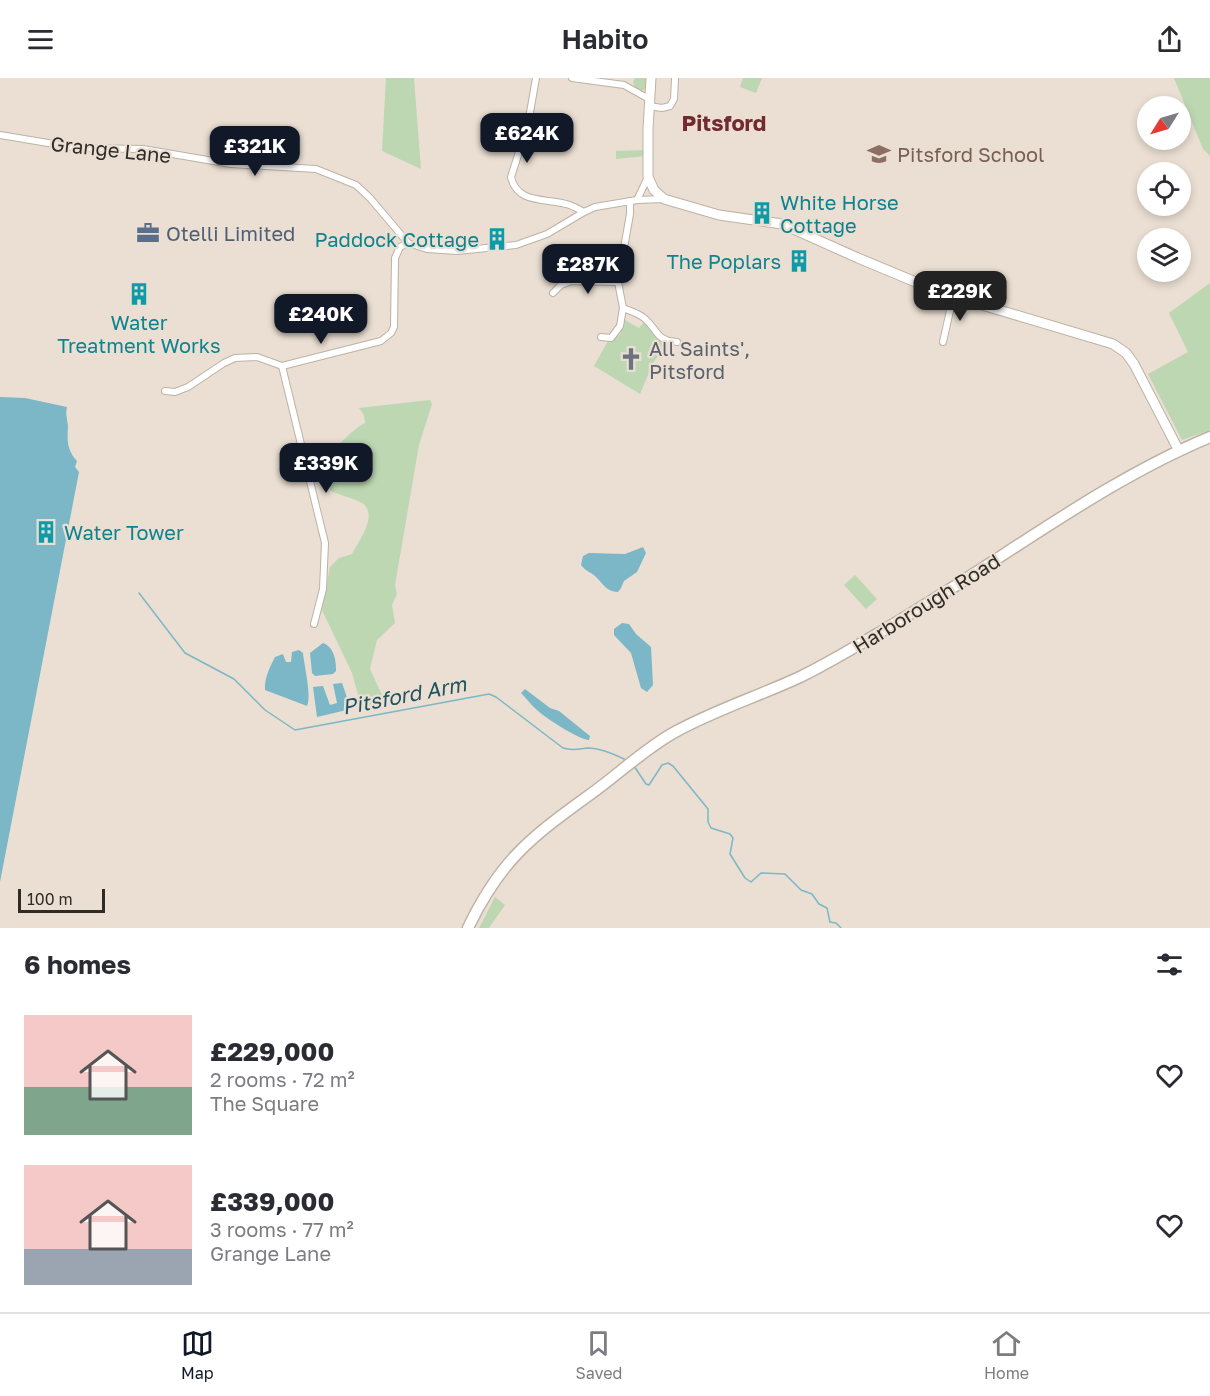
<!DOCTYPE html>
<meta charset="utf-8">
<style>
body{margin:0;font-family:"Golos Text",sans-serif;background:#f2f2f3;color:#2b2b33;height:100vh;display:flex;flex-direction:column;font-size:22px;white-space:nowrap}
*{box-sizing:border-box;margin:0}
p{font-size:20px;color:#7c7c81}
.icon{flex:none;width:33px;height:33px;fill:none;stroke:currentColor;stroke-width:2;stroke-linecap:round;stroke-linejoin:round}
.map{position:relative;height:850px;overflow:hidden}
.sheet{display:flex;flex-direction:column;background:#fff;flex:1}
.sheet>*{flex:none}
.needle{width:39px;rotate:233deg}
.fabs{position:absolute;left:1137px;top:18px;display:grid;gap:12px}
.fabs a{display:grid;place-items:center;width:54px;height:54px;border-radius:50%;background:#fff;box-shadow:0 3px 9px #0003;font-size:30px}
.scale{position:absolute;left:18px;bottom:15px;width:87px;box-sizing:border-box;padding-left:6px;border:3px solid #2f2b26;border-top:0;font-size:16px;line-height:21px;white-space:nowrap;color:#2f2b26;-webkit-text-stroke:4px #eadfd2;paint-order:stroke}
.price{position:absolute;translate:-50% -51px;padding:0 14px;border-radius:12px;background:#111827;color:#fff;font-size:20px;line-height:39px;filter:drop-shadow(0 2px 3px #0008)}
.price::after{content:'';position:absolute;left:50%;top:36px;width:18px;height:14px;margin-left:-9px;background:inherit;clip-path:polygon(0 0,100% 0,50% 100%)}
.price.selected{background:#222;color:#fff}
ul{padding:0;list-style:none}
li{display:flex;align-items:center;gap:18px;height:150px;padding:0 24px}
li span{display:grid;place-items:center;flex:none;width:168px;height:120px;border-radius:0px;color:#555}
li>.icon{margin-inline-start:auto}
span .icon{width:72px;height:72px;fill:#fffc;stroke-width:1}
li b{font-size:26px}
h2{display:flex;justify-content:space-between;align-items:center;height:72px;padding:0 24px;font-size:26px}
header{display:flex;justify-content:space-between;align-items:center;height:78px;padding:0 24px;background:#fff;font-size:27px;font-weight:600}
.dock{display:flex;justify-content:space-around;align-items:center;height:84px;border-top:2px solid #e1e1e2;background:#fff;font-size:16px;color:#7c7c81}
.dock a{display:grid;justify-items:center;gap:3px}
.dock .selected{color:#111827}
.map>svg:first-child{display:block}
.green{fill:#bdd7b3}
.water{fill:#7bb7c7}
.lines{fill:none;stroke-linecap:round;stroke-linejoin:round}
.stream{stroke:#7bb7c7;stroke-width:1.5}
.street-casing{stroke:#bcb2a5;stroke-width:8}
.secondary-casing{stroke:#bcb2a5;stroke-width:11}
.highway-casing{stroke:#bcb2a5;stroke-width:13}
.street{stroke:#fff;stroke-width:6}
.secondary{stroke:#fff;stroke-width:9}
.highway{stroke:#fff;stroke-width:10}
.labels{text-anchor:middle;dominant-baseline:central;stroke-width:4.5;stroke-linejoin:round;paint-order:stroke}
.street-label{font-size:20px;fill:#2f2b26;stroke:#eadfd2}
.education-label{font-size:20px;fill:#785e54;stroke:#eadfd2;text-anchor:start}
.culture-label{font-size:20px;fill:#0d838f;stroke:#eadfd2;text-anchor:start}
.service-label{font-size:20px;fill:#4e5e75;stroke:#eadfd2;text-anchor:start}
.worship-label{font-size:20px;fill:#5b616d;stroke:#eadfd2;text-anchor:start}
.water-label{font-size:21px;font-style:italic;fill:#205360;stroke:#eadfd2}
.quarter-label{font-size:22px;font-weight:bold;fill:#712a30;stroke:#eadfd2}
</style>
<header><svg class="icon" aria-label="menu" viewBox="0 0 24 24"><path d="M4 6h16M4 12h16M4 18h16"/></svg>Habito<svg class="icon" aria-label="share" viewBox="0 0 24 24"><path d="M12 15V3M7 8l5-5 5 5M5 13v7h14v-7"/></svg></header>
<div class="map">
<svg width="1210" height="850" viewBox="0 0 1210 850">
<rect width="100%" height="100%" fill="#eadfd2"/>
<g class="green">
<path d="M386,0H414L421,91L382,73Z"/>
<path d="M635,0H647L646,10L642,13L635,10L633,4Z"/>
<path d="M743,0H762L756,15L740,9Z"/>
<path d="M1174,0H1210V78L1203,71Z"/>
<path d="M645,72V78L616,81V73Z"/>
<path d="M1210,205V352L1182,362L1148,296L1188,274L1169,235Z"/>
<path d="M623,241L639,250L644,244L656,259L666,266L653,285L640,316L594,288L608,263C620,260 624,253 623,241Z"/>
<path d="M430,322L432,326L419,367L395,507L397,516L392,527L395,545L377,562L370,591L382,617L385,630L366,634L361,627L352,595L322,532L330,489L339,480L352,476C359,463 379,436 362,425C356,421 339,417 331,413C328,406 325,398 325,390C327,375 353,351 365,345L364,337L359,330Z"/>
<path d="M855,497L877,521L866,531L844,507Z"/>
<path d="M495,819L505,827L489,850H479Z"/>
</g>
<g class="water">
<path d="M0,319L25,320L67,329C65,337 68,343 68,349C67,362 67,372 77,383L75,389L79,394L0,804Z"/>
<path d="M643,469L646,475L637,494L624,503L621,510L618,514C606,513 604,507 597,500C592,494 586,494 581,487L583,478L589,475L625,476Z"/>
<path d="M622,545L629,546L636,556L651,569L653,607L647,614L641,610L631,575L614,557V551Z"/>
<path d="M323,565C334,569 336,582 336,593L333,596L315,598L312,595L310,575Z"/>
<path d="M299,572L303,575C304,587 312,619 307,628L265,612C264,600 270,589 275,579L283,576L286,584H291L292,574Z"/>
<path d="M342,605L351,631L317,639L313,609L323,608L330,627L337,625L333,606Z"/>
<path d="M525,611L550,630L559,633L590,658L589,662C580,662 545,640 537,632C531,627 526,620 521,615Z"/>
</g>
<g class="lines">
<g class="stream">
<path d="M139,515L185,575L234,601L265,632L295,652L489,616L496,619L563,670C573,673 578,671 588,670C601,670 614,676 626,682"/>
<path d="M634,688L646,706L649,707L662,687L668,685L673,688L708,731V744L711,750L730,756L733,760L730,776L745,800L751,804L761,795L785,796L801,812L812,816L819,826L827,830L830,844L836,845L841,850"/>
</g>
<g class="street-casing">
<g id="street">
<path d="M536,0L528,46L511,99C517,126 545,120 566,126C572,127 578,131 584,134"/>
<path d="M572,0L624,7L649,21"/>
<path d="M649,28L662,30L670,28L674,21L675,1"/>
<path d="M0,57L78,70L143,71L231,86L316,91L356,107L370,120L408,165L427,171L457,173L516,167L547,156L584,134L595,129L637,122L664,121"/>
<path d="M637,122L648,99"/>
<path d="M553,215L561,207L571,203L618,204"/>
<path d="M623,230C630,233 638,235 644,240C659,252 654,262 677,264"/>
<path d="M601,259L611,260L620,248L623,230L618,204L630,136V123"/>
<path d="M943,264L953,219"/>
<path d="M282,288L325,465L323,511L314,546"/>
<path d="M165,313L175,314L188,309L224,285L235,280L257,279L282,288L381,263L391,255L394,249L395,180L400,169L408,165"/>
</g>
</g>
<g class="secondary-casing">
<path id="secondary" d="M651,0L648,51V99L654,112L664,121L719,137L782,146L858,180L942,215L1113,266L1126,275L1134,286L1179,373"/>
</g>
<g class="highway-casing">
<path id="highway" d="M468,850C500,783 530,760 588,718C618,697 644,671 675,654C715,632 759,618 800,599C827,586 853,570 879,555C911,535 944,516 975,495C1051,446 1126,394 1210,359"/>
</g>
<use href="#street" class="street"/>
<use href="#secondary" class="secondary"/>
<use href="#highway" class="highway"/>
</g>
<defs>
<g id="school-bare" transform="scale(1.8)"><path d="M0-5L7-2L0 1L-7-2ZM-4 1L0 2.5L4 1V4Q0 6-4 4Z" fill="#8d6e63" stroke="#eadfd2" stroke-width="2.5" paint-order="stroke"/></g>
<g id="building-bare" transform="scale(1.8)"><path d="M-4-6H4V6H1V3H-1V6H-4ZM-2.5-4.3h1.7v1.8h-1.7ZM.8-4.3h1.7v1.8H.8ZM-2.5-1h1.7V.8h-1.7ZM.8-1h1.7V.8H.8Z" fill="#0f9aa8" stroke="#eadfd2" stroke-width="2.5" paint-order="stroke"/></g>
<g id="office-bare" transform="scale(1.8)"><path d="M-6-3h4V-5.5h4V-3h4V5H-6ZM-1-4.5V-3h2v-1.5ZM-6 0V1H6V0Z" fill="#5c6f8a" stroke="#eadfd2" stroke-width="2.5" paint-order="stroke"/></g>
<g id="church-bare" transform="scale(1.8)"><path d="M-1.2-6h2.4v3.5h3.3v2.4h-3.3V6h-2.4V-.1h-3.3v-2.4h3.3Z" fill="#6b7280" stroke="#eadfd2" stroke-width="2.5" paint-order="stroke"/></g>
</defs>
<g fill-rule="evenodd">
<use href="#school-bare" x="879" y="76"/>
<use href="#building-bare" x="762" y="135"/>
<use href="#office-bare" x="148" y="155"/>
<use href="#building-bare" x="497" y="161"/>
<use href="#building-bare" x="799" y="183"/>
<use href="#building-bare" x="139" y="216"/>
<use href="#church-bare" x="631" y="281"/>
<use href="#building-bare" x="46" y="454"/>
</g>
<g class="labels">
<g class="street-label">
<text transform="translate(111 71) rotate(6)">Grange Lane</text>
<text transform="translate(926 525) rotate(-32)">Harborough Road</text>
</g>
<g class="education-label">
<text x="897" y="76">Pitsford School</text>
</g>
<g class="culture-label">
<text x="780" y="124">White Horse<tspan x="780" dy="23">Cottage</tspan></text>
<text x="479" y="161" text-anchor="end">Paddock Cottage</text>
<text x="781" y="183" text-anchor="end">The Poplars</text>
<text x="139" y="244" text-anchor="middle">Water<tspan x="139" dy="23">Treatment Works</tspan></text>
<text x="64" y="454">Water Tower</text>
</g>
<g class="service-label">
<text x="166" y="155">Otelli Limited</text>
</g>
<g class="worship-label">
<text x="649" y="270">All Saints',<tspan x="649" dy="23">Pitsford</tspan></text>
</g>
<g class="water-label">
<text transform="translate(404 617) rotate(-11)">Pitsford Arm</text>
</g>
<g class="quarter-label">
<text x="724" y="44">Pitsford</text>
</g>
</g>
</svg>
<div class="fabs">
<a><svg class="needle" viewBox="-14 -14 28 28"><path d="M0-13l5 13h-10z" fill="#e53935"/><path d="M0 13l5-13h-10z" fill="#7c7c81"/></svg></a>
<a><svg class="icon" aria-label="locate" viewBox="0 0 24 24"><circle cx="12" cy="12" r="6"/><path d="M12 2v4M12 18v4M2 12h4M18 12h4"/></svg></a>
<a><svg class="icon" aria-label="layers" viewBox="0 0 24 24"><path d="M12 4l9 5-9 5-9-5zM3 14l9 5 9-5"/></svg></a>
</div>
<div class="scale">100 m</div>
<b class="price" style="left:527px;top:86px">£624K</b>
<b class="price" style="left:255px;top:99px">£321K</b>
<b class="price" style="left:588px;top:217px">£287K</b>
<b class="price selected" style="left:960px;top:244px">£229K</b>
<b class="price" style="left:321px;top:267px">£240K</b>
<b class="price" style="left:326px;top:416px">£339K</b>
</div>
<section class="sheet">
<h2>6 homes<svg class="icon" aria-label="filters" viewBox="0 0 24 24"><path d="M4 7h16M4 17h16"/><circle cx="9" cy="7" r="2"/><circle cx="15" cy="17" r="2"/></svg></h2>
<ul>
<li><span style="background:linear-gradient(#f6c9c9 60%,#7fa58c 0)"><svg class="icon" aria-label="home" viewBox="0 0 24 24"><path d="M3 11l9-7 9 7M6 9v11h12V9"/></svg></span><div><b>£229,000</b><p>2 rooms · 72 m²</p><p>The Square</p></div><svg class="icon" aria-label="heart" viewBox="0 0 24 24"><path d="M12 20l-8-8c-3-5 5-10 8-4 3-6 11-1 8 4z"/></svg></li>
<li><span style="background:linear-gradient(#f6c9c9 70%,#9aa5b1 0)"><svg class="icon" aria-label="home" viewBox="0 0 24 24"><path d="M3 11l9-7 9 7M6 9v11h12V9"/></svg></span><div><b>£339,000</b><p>3 rooms · 77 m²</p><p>Grange Lane</p></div><svg class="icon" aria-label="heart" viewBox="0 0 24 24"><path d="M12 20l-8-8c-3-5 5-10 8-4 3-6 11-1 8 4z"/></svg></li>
</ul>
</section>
<nav class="dock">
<a class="selected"><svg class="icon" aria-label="map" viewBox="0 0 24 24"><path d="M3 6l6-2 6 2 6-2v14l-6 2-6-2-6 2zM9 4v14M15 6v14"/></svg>Map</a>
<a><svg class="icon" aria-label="saved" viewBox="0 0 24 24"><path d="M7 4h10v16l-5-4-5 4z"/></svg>Saved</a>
<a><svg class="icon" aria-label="home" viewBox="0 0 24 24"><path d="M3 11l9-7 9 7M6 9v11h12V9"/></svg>Home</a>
</nav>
